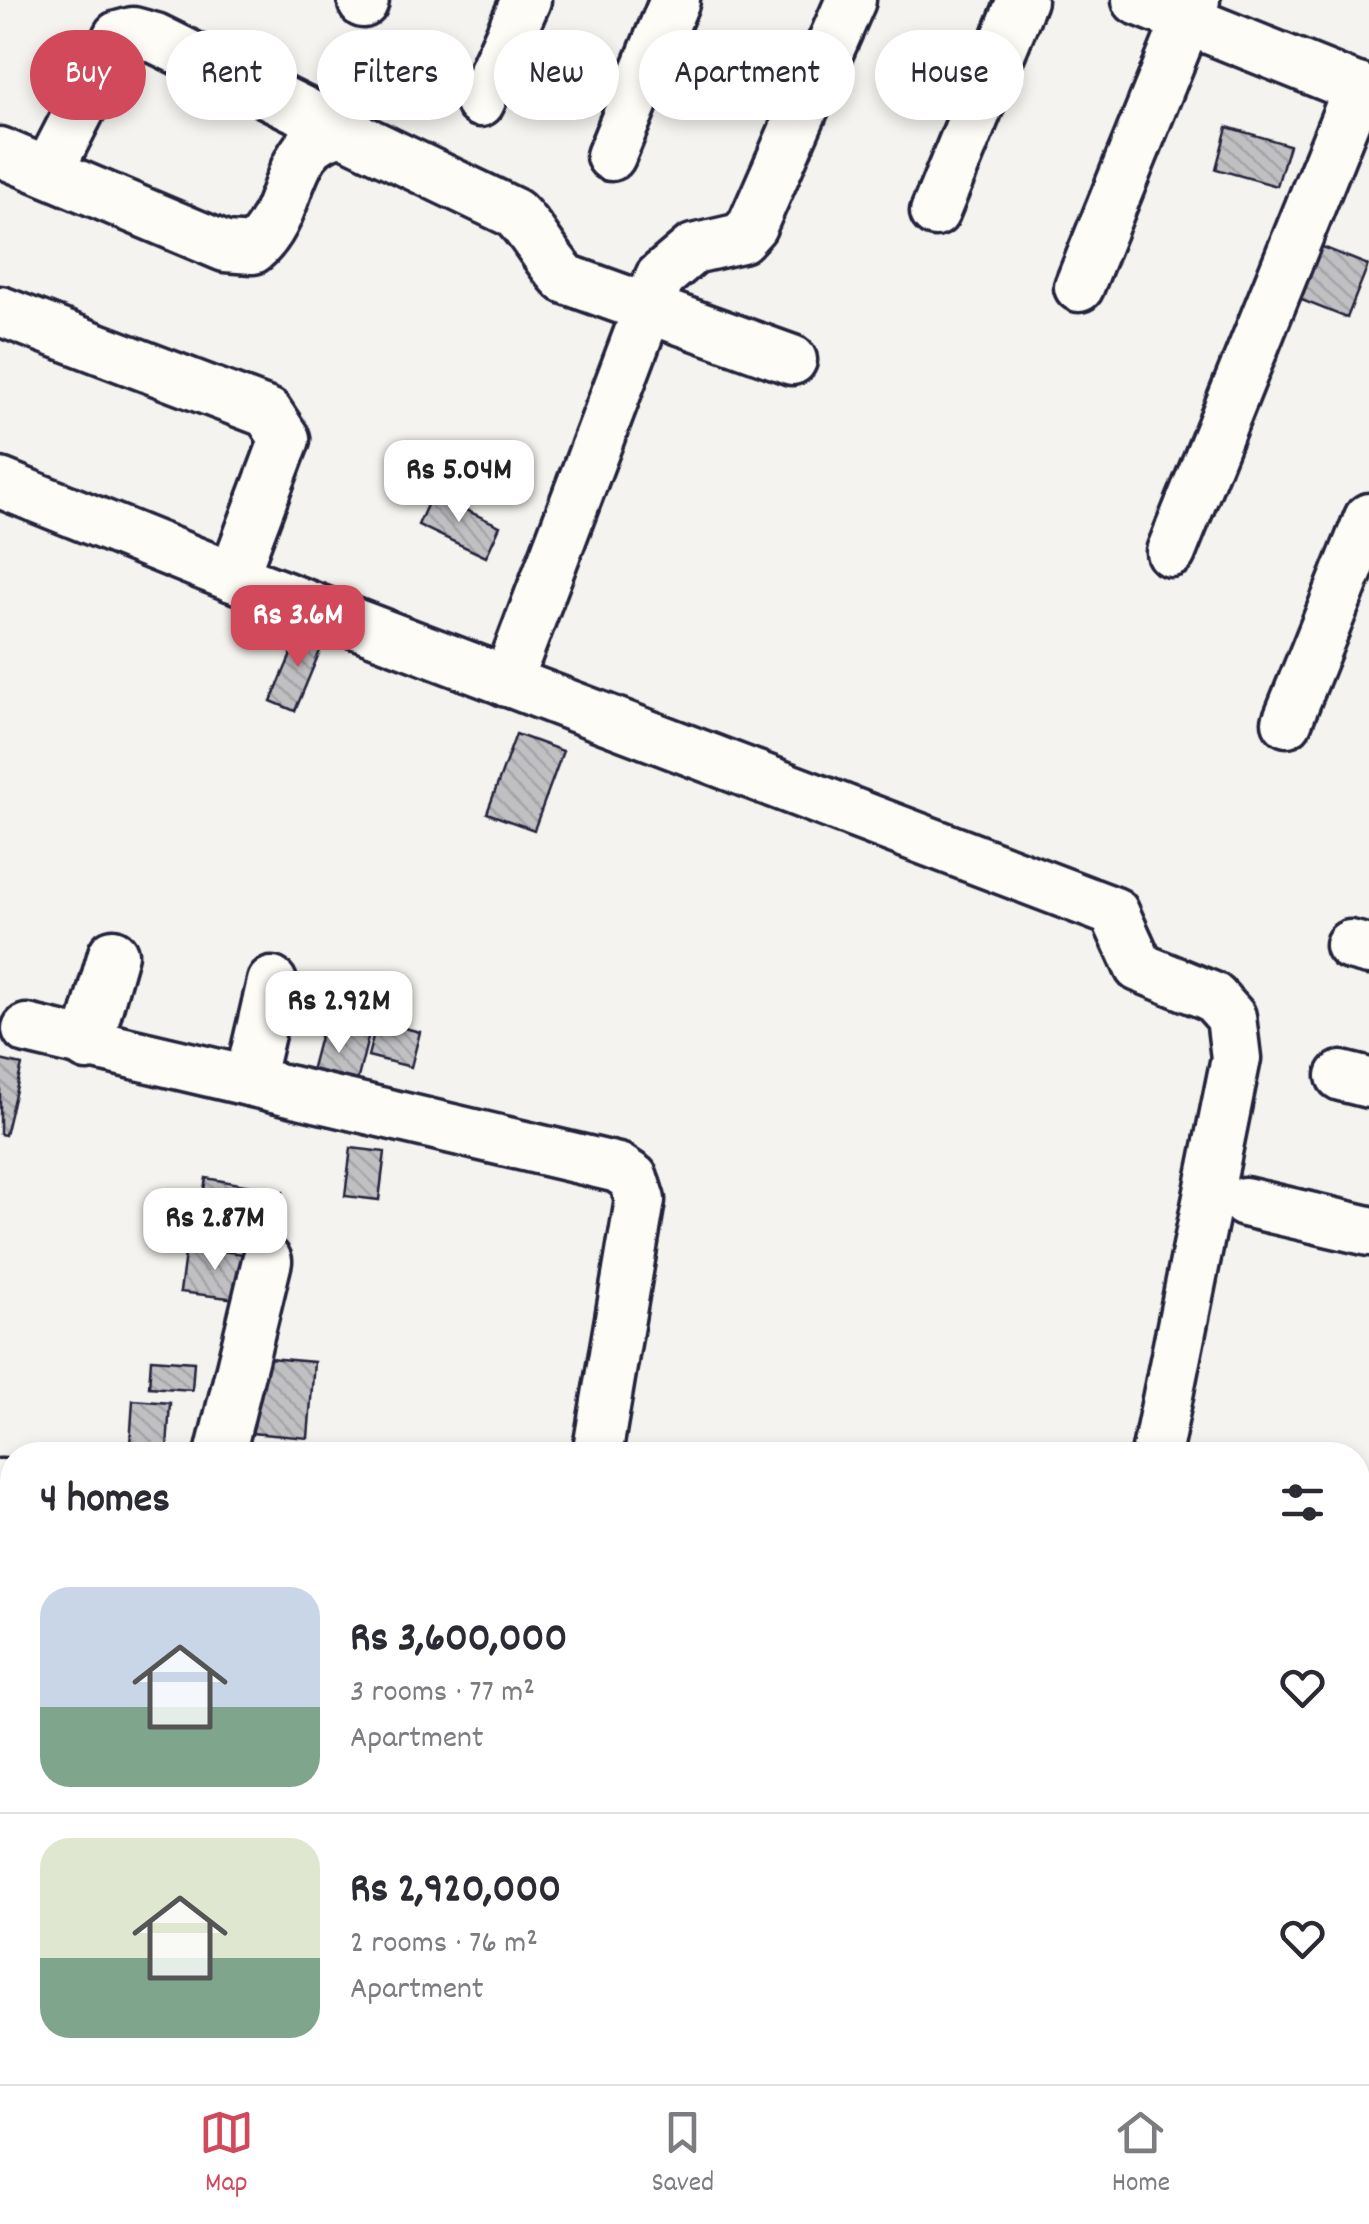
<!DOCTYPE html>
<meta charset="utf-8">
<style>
body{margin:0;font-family:Dekko,sans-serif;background:#f2f2f3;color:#2b2b33;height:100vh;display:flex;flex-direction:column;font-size:38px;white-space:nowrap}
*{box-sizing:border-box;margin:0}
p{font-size:32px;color:#7c7c81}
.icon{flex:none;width:55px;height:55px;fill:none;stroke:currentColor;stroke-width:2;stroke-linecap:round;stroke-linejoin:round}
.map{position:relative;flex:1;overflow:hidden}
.drawer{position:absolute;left:0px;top:1442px;width:1370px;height:642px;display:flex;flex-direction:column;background:#fff;border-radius:40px 40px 0 0;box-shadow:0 5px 15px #0003}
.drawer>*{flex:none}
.top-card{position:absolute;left:30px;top:30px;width:1310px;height:90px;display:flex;gap:20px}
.price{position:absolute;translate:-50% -85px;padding:0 22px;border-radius:20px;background:#fff;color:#222;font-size:32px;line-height:65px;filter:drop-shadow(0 2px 5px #0008)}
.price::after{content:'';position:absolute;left:50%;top:60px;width:30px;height:22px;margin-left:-15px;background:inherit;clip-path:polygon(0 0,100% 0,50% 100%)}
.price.active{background:#d1495b;color:#fff}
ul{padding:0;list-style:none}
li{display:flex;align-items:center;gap:30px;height:250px;padding:0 40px}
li+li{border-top:2px solid #e1e1e2}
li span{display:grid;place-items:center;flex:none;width:280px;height:200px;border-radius:30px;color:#555}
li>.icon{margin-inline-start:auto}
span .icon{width:120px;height:120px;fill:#fffc;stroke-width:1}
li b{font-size:42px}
h2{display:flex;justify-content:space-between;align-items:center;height:120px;padding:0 40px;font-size:42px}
.chip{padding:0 35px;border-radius:45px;background:#fff;box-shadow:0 5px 15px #0003;font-size:35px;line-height:90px}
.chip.active{background:#d1495b;color:#fff}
.tab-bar{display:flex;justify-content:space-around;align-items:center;height:140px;border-top:2px solid #e1e1e2;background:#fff;font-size:28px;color:#7c7c81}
.tab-bar a{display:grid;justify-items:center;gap:5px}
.tab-bar .active{color:#d1495b}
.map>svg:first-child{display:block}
.building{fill:url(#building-back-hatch);stroke:#22223b;stroke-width:2.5}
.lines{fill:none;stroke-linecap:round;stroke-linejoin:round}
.minor-casing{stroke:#22223b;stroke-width:55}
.minor{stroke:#fdfcf7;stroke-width:48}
</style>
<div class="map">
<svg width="1369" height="2084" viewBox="0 0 1369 2084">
<defs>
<pattern id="building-back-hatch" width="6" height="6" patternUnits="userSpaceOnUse" patternTransform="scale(2.5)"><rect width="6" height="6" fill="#c0bfc2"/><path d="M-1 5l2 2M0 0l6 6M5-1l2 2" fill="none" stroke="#a5a4a8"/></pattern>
</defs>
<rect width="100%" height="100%" fill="#f4f3ef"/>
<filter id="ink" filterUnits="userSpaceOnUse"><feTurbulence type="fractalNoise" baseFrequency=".01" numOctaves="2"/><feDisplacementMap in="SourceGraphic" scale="20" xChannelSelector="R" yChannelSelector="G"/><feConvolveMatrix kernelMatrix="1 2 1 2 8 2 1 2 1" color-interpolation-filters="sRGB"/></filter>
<g filter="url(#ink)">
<g class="building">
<path d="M1227,127L1289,145L1277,186L1216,169Z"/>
<path d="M1315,244L1368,265L1347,318L1294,297Z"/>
<path d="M432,494L500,526L486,557L418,525Z"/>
<path d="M302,629L325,639L295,711L271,701Z"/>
<path d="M516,734L563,751L534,830L487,813Z"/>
<path d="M327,1010L372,1022L352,1102L306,1090Z"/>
<path d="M377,1021L420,1032L411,1067L368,1056Z"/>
<path d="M0,1060L22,1065L5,1135L0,1134Z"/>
<path d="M351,1148L385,1152L379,1200L345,1196Z"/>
<path d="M206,1178L283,1192L272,1255L195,1241Z"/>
<path d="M186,1246L251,1255L245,1300L180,1292Z"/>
<path d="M257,1357L314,1362L308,1438L251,1433Z"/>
<path d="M151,1359L194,1362L192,1390L149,1387Z"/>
<path d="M133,1400L170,1403L167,1448L130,1445Z"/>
<path d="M1358,1601L1369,1602V1639L1358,1638Z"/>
<path d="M1358,1642L1369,1644V1696L1358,1694Z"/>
<path d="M1358,1709L1369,1711V1748L1358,1745Z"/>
<path d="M0,1987L12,1992V2057L0,2052Z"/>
<path d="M948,2072H985L986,2073L984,2084H946Z"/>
<path d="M1061,2072H1137L1135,2083Z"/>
</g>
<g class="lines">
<g class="minor-casing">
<g id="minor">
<path d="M1137,0L1369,93"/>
<path d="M363,3L364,0"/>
<path d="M480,102L526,0"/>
<path d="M0,152L225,247L253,249C297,212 281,138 343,131L514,213C535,233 545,258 566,279L792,360"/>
<path d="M611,156L675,0"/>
<path d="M48,172L118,36L133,32L155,38L343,131"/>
<path d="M935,212L1022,0"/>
<path d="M1079,287L1195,0"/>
<path d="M0,311L268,413L285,439L233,577"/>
<path d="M0,483L233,577L1114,912L1139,967L1213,997L1231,1017L1236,1058L1156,1455"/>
<path d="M1171,552L1358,88"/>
<path d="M507,682L660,277L693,249L741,238L752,226L851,0"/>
<path d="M1287,722L1369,518"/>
<path d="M1350,945L1369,950"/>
<path d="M27,1029L618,1168L633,1178L640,1200L597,1455"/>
<path d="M87,1046L113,954"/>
<path d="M1341,1076L1369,1083"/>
<path d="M249,1081L272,982"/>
<path d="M1245,1202L1369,1231"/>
<path d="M220,1455L267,1261"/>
<path d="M0,1484L12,1485"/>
<path d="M1358,1553H1369"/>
<path d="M1358,1983L1369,1908"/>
<path d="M1029,2084L1030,2072"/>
<path d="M1187,2084L1189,2072"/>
<path d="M1342,2084L1344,2072"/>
</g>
</g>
<use href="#minor" class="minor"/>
</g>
</g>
</svg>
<b class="price" style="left:459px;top:525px">Rs 5.04M</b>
<b class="price active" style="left:298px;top:670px">Rs 3.6M</b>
<b class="price" style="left:339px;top:1056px">Rs 2.92M</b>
<b class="price" style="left:215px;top:1273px">Rs 2.87M</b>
<div class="top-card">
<a class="chip active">Buy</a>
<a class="chip">Rent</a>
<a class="chip">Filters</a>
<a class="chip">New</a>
<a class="chip">Apartment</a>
<a class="chip">House</a>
</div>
<section class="drawer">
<h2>4 homes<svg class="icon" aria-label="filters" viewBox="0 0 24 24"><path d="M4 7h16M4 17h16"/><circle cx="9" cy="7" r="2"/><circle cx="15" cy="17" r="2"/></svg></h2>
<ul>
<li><span style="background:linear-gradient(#c9d6e8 60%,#7fa58c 0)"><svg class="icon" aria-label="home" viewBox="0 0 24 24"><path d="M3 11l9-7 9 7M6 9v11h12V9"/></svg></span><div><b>Rs 3,600,000</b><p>3 rooms · 77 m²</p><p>Apartment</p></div><svg class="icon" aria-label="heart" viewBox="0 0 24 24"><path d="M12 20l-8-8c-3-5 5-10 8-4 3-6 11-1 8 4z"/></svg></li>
<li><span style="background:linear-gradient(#dfe7d0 60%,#7fa58c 0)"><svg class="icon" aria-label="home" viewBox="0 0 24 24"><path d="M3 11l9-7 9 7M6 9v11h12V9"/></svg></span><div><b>Rs 2,920,000</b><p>2 rooms · 76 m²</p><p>Apartment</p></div><svg class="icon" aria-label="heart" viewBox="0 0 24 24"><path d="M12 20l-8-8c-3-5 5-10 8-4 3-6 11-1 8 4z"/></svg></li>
</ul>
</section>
</div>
<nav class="tab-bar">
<a class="active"><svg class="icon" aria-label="map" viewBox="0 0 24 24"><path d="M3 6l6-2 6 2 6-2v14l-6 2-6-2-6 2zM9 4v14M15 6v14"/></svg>Map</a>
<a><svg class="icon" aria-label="saved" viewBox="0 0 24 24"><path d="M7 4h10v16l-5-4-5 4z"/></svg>Saved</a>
<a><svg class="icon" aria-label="home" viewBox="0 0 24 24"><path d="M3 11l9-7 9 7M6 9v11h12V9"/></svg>Home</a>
</nav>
